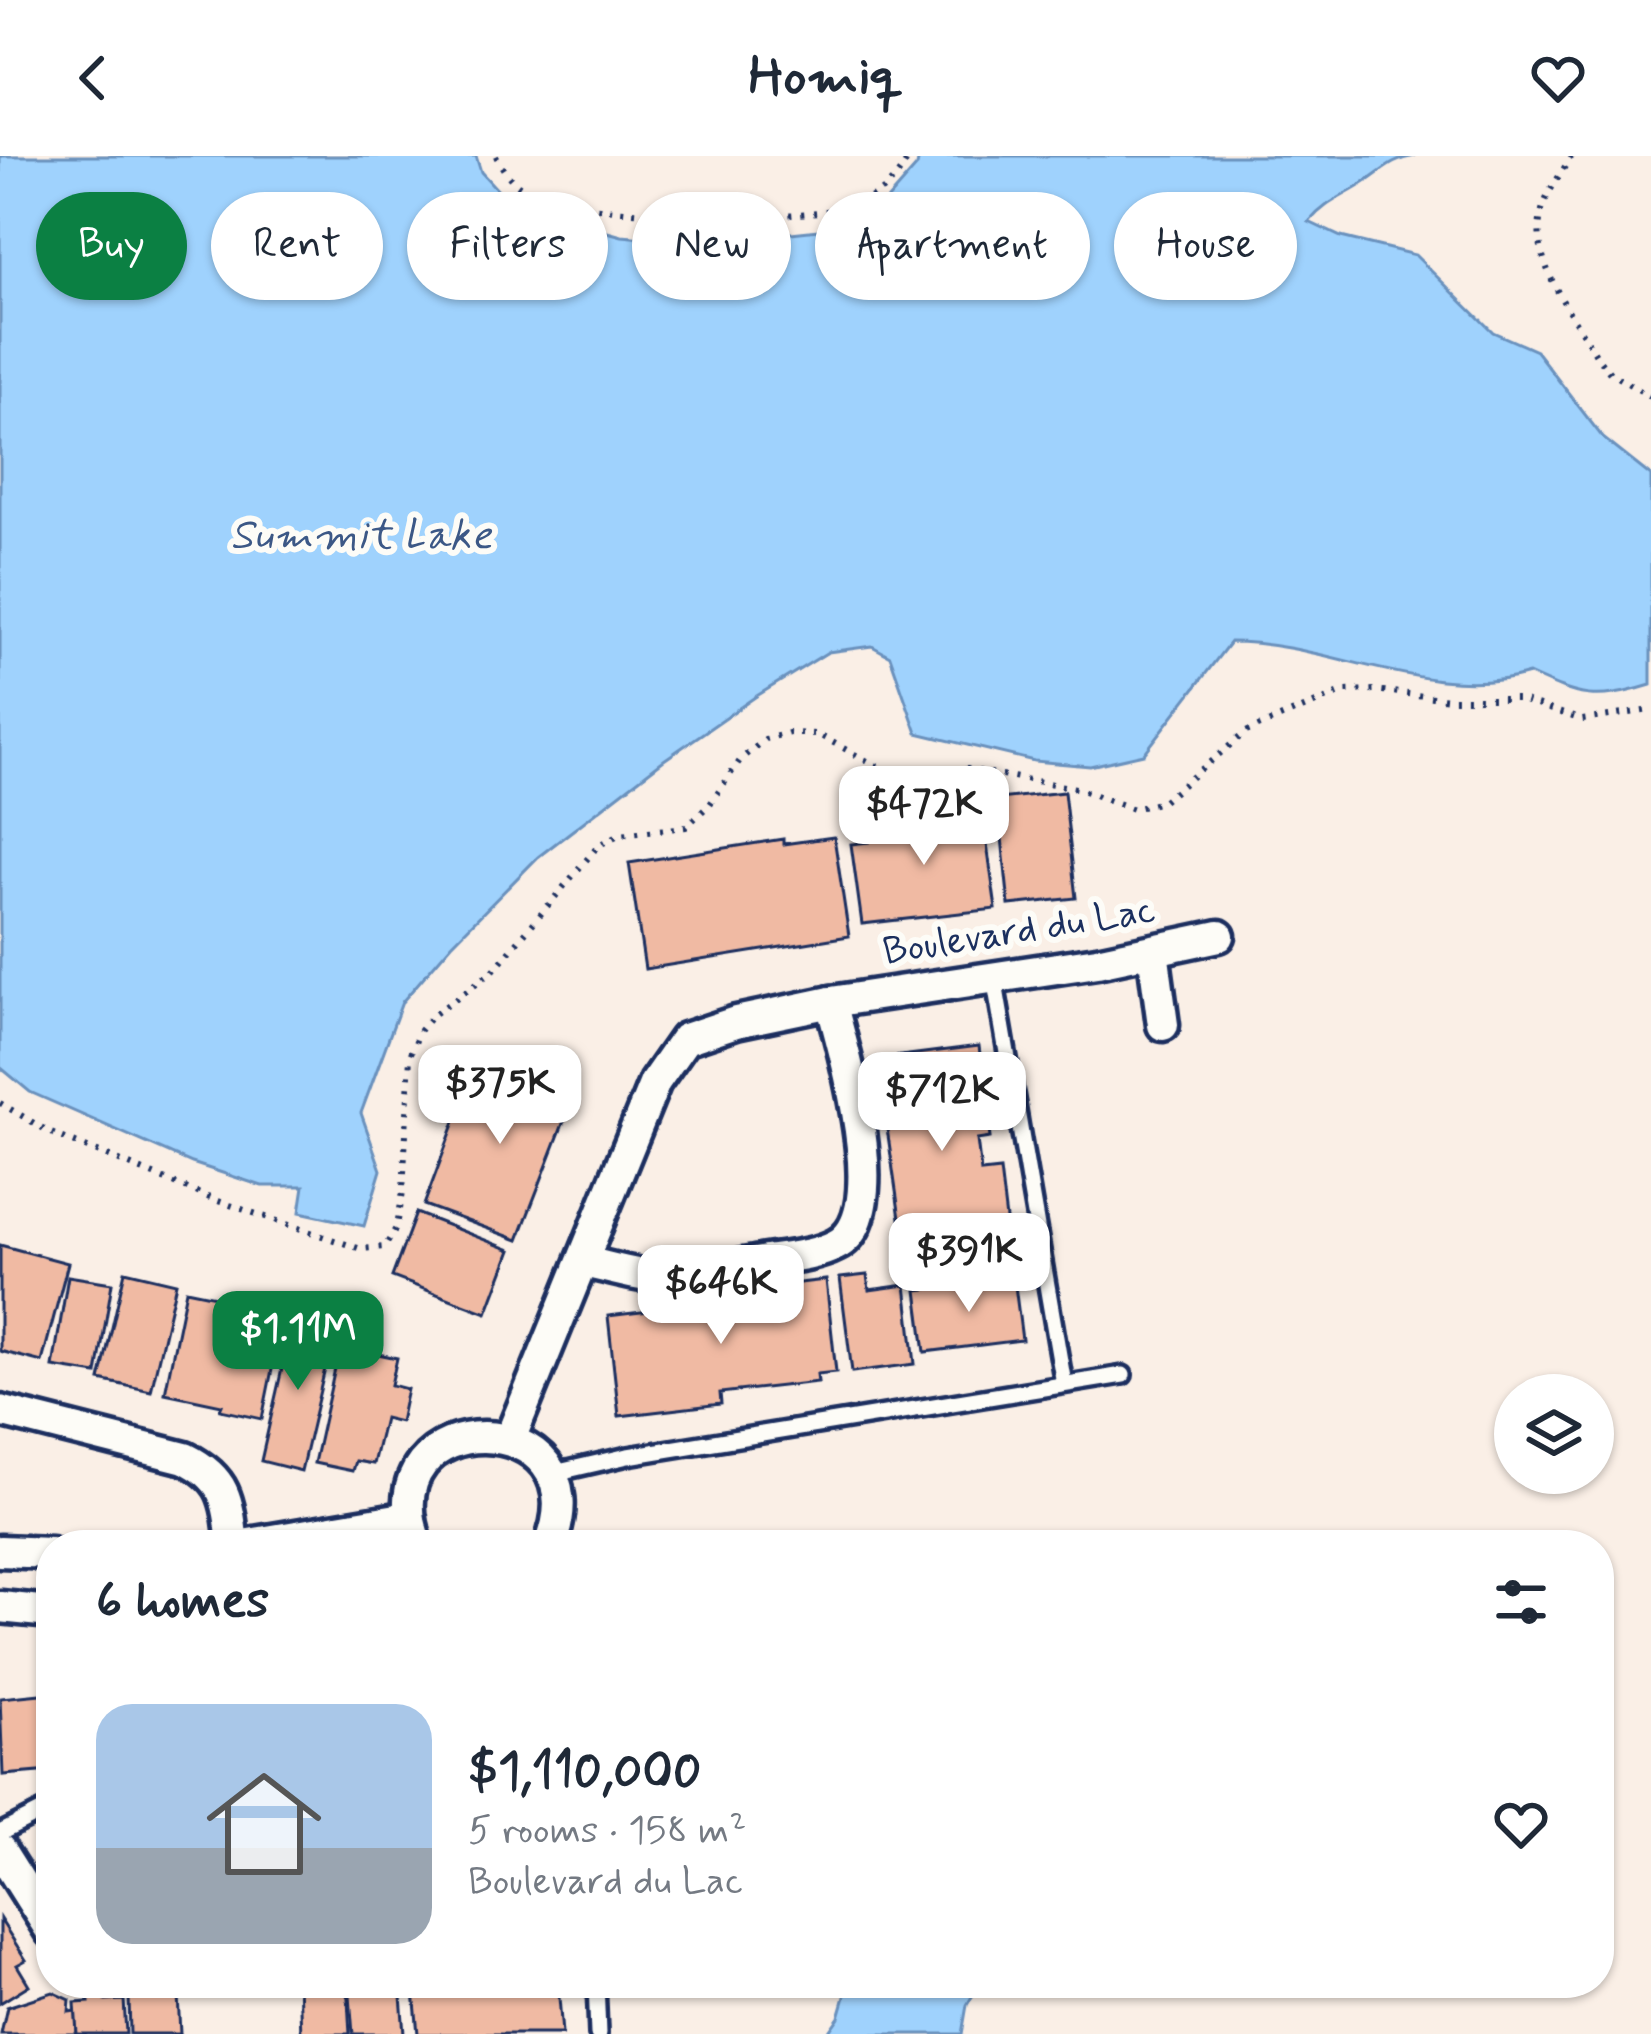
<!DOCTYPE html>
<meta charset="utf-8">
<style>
body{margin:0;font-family:Mynerve,sans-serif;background:#f6f6f7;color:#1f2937;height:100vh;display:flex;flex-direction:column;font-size:45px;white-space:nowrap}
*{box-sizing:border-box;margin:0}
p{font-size:39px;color:#747a83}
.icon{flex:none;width:66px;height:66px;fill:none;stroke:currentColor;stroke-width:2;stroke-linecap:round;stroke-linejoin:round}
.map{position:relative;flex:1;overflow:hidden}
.drawer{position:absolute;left:36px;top:1374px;width:1578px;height:468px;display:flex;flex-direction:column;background:#fff;border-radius:48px;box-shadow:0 3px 9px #0004}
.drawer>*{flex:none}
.guide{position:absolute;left:36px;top:36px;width:1581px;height:108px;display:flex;gap:24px}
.tools{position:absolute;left:1494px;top:1218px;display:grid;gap:24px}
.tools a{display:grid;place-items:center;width:120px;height:120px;border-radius:50%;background:#fff;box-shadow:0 3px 9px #0004;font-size:60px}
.price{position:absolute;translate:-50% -102px;padding:0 27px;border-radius:24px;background:#fff;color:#222;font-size:39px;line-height:78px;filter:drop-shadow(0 3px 6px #0008)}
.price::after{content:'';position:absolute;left:50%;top:72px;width:36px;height:27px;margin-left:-18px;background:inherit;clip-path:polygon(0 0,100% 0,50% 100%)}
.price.selected{background:#0b8043;color:#fff}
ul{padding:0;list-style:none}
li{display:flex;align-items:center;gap:36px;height:300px;padding:0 60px}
li span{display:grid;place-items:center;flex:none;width:336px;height:240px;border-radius:36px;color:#555}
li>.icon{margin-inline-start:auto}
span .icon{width:144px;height:144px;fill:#fffc;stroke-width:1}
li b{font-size:51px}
h2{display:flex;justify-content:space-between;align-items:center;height:144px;padding:0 60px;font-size:51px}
.tag{padding:0 42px;border-radius:54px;background:#fff;box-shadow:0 3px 9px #0004;font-size:42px;line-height:108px}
.tag.selected{background:#0b8043;color:#fff}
header{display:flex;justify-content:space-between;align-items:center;height:156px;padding:0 60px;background:#fff;font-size:54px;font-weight:800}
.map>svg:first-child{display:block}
.water{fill:#9fd2fd;stroke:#6a91bd;stroke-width:3}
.building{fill:#f0baa3;stroke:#1b2f5e;stroke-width:3}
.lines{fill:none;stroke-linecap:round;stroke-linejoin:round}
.service-casing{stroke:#1b2f5e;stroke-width:24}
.minor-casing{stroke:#1b2f5e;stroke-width:39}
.path{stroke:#1b2f5e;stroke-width:6;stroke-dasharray:3 9;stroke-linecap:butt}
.service{stroke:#fdfcf7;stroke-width:15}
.minor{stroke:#fdfcf7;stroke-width:30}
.labels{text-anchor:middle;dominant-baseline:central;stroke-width:12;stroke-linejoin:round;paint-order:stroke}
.street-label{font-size:39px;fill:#1b2f5e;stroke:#fdfcf7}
.water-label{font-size:42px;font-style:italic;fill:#3c5886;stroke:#fdfcf7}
</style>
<header><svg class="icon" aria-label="back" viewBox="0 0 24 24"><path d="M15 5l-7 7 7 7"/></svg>Homiq<svg class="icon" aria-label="heart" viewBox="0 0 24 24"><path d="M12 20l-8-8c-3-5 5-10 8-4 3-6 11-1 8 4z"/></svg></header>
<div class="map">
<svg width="1651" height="1878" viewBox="0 0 1651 1878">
<rect width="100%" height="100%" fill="#faefe6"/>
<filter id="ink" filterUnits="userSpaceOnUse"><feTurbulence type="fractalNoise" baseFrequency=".00833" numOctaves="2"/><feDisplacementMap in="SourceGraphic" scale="24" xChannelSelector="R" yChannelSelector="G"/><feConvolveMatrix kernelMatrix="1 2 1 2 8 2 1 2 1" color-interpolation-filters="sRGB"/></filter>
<g filter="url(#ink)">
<g class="water">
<path d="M0,0H476L481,16L512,50L622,80L699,87L865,69L917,10L919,0H1415C1391,4 1384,14 1364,27C1343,41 1325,46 1309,66L1341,81L1415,99L1493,176L1536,195L1603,282L1651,320V529C1595,546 1581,542 1529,518C1431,547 1329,486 1230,486L1144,598L1090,610L1034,605L917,577L890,500L872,490L828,496L755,541L664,604L538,701L452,788L402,846L361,957L381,1014L364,1070L300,1056L304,1030H262L192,1007L30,936L0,911Z"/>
<path d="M849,1827H980L967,1849L962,1878H827L839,1861Z"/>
</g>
<g class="building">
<path d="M1064,636L1076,742L1009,749L998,643Z"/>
<path d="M982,652L996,753L862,768L851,688L869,686L867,668Z"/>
<path d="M834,681L849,780L645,813L629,707L783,683V688Z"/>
<path d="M979,890L990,982L977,984L981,1016L1000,1014L1008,1080L984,1083L986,1105L935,1111L932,1094L905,1097L877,903Z"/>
<path d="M480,898L576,934L518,1084L424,1049Z"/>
<path d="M416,1057L511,1094L487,1157L392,1121Z"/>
<path d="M0,1089L68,1107L42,1206L0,1195Z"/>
<path d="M125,1115L176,1127L151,1235L100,1224Z"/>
<path d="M867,1119L869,1134L906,1129L915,1208L852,1216L840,1122Z"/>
<path d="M68,1120L112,1127L97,1218L53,1211Z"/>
<path d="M1014,1122L1022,1184L925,1196L917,1134Z"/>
<path d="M826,1124L836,1216L817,1218L818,1226L720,1237L721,1248L619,1260L608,1160L658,1154L657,1145L710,1140L711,1151L740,1147L738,1134Z"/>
<path d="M186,1134L284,1154L262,1263L220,1254L222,1249L165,1237Z"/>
<path d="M294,1160L335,1170L301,1315L261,1305Z"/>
<path d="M340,1190L397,1202L391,1229L407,1233L400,1266L384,1262L373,1308L355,1305L352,1315L314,1307Z"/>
<path d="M51,1537V1615L3,1619L0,1542Z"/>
<path d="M0,1763L26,1804L17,1809L29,1829L0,1847Z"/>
<path d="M299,1827H347L350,1878H301Z"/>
<path d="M349,1827H400L404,1878H353Z"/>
<path d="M476,1829L477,1836L558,1829L562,1878H418L414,1835Z"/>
<path d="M53,1836L70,1844L69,1856L76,1855L77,1878H1L7,1851Z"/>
<path d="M106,1837V1845L124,1844L126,1878H77L75,1847L89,1846L88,1838Z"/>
<path d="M178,1839L180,1878H130L129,1841Z"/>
</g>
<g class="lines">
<g class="service-casing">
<g id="service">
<path d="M994,821L1064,1228"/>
<path d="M550,1318L628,1300L1123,1219"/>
<path d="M0,1677L51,1651"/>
<path d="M596,1827L598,1878"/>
</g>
</g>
<g class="minor-casing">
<g id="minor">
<path d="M1153,795L1163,869"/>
<path d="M584,1106C612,1112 645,1123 674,1121C701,1119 729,1111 755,1107C781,1102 813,1101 836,1089C894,1060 844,897 831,846"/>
<path d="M0,1255L185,1302C227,1323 228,1345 233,1389"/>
<path d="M510,1283L655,926L685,883L736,866L831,846L1097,806L1219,780"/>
<path d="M243,1389L409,1361"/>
<path d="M417,1389C362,1243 607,1247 550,1389"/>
<path d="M0,1395L51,1397"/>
<path d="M0,1451L51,1456"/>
<path d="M0,1694L51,1775"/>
</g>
</g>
<g class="path">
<path d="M496,0C501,10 508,22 518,29C569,64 787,67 847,51C875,44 897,26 909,0"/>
<path d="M1571,0C1562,17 1549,33 1543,51C1526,103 1573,159 1598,202L1610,217L1651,241"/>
<path d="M0,947L51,977L215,1044L361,1093L385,1091L397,1070L403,1036L410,900L420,874L432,860L493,815L598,690L620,678L686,671L710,648L741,603L765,583L789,577L817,578L903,624L929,623L967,613L1076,632L1133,653L1162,646L1246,576L1345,535L1375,534L1449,543H1518L1582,564L1651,554"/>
</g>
<use href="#service" class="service"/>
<use href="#minor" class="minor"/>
</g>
</g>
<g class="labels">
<g class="street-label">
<text transform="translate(1019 776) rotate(-9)">Boulevard du Lac</text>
</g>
<g class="water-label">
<text x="361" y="380">Summit Lake</text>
</g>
</g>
</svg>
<div class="tools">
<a><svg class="icon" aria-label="layers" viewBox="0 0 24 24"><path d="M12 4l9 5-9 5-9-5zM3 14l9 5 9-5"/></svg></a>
</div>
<b class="price" style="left:924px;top:712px">$472K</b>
<b class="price" style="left:500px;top:991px">$375K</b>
<b class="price" style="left:942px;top:998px">$712K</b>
<b class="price" style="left:969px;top:1159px">$391K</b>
<b class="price" style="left:721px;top:1191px">$646K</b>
<b class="price selected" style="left:298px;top:1237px">$1.11M</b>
<div class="guide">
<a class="tag selected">Buy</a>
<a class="tag">Rent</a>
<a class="tag">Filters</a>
<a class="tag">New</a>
<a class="tag">Apartment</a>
<a class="tag">House</a>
</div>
<section class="drawer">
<h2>6 homes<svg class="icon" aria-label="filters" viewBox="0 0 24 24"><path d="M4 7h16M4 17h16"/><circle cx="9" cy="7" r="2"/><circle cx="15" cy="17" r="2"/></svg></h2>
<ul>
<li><span style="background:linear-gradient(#a9c7e8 60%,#9aa5b1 0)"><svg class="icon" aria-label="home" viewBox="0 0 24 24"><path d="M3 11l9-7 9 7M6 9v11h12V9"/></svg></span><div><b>$1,110,000</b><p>5 rooms · 158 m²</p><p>Boulevard du Lac</p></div><svg class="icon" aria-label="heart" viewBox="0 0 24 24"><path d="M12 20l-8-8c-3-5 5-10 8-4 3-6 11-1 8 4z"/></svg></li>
</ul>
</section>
</div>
